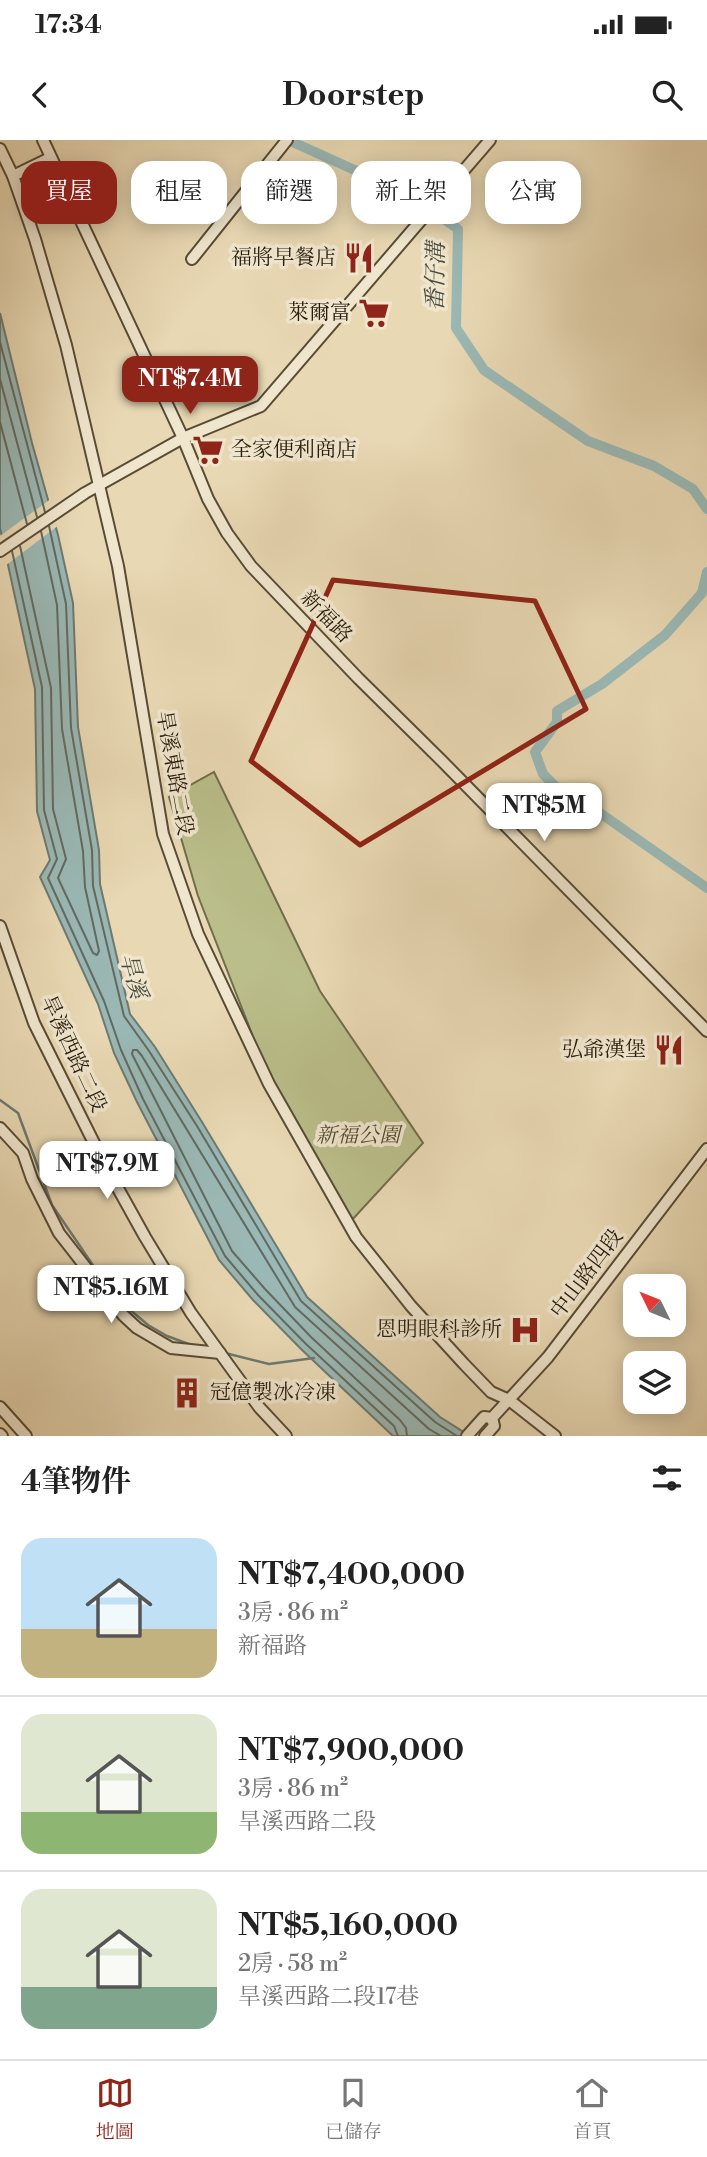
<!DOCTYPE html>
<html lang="zh-TW">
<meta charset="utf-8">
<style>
body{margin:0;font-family:"Libre Bodoni","Noto Serif TC",serif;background:#f6f6f6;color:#222;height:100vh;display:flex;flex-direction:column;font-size:26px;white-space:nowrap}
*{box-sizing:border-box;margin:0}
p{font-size:23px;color:#767676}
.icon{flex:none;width:38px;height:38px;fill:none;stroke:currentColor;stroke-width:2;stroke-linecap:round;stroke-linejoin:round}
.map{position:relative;height:1296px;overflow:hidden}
.side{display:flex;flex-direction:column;background:#fff;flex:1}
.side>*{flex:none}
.top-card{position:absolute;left:21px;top:21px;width:665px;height:63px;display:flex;gap:14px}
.needle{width:46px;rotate:313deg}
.controls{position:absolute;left:623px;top:1134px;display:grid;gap:14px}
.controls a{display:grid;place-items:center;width:63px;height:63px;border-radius:14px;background:#fff;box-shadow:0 4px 18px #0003;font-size:35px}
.price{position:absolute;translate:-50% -60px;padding:0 16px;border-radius:14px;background:#fff;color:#222;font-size:23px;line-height:46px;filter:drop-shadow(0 2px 4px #0008)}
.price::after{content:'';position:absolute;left:50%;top:42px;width:21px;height:16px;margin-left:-10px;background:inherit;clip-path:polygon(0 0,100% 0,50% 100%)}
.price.current{background:#8f2418;color:#fff}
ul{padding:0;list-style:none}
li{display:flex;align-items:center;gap:21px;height:175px;padding:0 21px}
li+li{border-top:2px solid #e0e0e0}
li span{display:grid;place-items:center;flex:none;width:196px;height:140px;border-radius:21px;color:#555}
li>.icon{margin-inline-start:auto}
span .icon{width:84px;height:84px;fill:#fffc;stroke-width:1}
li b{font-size:30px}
h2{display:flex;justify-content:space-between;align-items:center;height:84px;padding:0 21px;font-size:30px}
.chip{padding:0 24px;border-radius:21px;background:#fff;box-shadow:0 4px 18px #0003;font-size:24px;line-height:63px}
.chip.current{background:#8f2418;color:#fff}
.status{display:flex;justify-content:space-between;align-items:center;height:49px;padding:0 35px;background:#fff;direction:ltr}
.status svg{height:19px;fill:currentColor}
header{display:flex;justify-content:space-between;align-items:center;height:91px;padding:0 21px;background:#fff;font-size:32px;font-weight:700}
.menu{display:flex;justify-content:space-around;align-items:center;height:98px;border-top:2px solid #e0e0e0;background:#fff;font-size:19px;color:#767676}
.menu a{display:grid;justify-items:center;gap:4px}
.menu .current{color:#8f2418}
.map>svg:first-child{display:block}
.green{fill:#babe8a;stroke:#716e4c;stroke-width:2}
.water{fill:#9ab8b5;stroke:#6c7a72;stroke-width:2}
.pier{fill:#e8d8b3}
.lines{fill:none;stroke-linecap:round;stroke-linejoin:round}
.shore{stroke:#616a61;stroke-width:2}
.stream{stroke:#6c7a72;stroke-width:2.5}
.canal{stroke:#9ab8b5;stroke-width:10}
.minor-casing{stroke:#584c36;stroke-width:14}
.minor{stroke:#f0e6ce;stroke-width:10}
.marked{fill:none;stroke:#8f2418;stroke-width:5;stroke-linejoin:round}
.labels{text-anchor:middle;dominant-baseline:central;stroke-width:7;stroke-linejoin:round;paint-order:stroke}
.poi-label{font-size:21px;fill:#281d0d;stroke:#f0e6ce;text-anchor:end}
.street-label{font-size:21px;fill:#281d0d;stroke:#f0e6ce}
.park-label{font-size:21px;font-style:italic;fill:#544d32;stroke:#f0e6ce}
.water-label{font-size:23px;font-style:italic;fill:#4a4c3f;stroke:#f0e6ce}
</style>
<div class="status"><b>17:34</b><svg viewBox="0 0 49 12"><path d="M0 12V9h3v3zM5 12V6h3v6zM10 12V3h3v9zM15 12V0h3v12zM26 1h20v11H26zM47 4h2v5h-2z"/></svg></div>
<header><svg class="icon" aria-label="back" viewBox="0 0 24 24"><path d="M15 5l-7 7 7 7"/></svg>Doorstep<svg class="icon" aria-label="search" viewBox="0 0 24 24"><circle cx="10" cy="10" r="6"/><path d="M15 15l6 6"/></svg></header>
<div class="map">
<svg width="707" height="1296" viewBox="0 0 707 1296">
<rect width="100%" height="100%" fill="#e8d8b3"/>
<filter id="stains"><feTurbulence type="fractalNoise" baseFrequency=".00286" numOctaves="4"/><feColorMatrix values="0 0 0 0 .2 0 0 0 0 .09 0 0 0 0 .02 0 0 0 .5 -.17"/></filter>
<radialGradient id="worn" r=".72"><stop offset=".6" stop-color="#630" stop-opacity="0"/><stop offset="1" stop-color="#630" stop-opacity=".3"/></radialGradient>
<path class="green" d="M214,632L320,851L423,1003L351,1081L272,945L198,756L169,657Z"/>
<path class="water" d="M0,173L32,303L58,395L73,463L78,587L99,710L100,744L130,874L155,907L202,982L307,1157L440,1277L470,1296H393L301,1209L253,1160L219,1120L137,962L114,913L98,864L40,737L50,720L37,671L35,549L0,388Z"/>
<path class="pier" d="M52,358L59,385L5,426L0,396Z"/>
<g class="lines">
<g class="shore">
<path d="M0,202L45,372"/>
<path d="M0,239L37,377"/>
<path d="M0,282L27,384"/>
<path d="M49,386L66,464L71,588L92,710L93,746L124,876L149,911L197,986L301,1161L435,1282L457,1296"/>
<path d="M20,406L51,548L53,669L66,719L58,738L93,813L97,815L99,811L85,747L83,711L62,589L57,465L41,391"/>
<path d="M12,411L42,547L44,670L57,719L48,738L104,861L121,910L143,959L225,1116L258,1155L305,1203L394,1286L398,1296"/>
<path d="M407,1296L406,1288L400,1280L311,1197L265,1149L232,1111L132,914L133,910H137L142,916L295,1167L429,1289L441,1296"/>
</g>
<g class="stream">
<path d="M0,960L18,973L52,1065L99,1134L129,1169L148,1185L167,1196L194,1206"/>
<path d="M225,1213L269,1224L314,1218"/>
</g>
<g class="canal">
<path d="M288,0L408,54L458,89L456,188L484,230L588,301L654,326L693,349L707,369"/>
<path d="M707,432L702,453L665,495L602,544L557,571V582L535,612L543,634L566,657L600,673L707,748"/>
</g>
<g class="minor-casing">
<g id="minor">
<path d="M43,0L183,298L208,359L227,393L251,426L358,538L442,621L707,891"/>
<path d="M0,9L13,36L35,99L66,205L118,426L163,694L198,794L269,944L356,1097L411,1166L464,1224L491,1252L509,1260L555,1296"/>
<path d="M13,36L50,18"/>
<path d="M192,119L287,0"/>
<path d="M0,411L85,353L183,298L261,266L490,0"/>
<path d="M0,786L34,883L105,1025L145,1097L191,1173L259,1267L286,1296"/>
<path d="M0,988L23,1013L32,1039L59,1093L123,1175L137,1188L171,1208L220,1213"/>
<path d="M0,1267L26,1296"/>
<path d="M0,1294L2,1296"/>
<path d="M467,1296L484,1277L492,1278L548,1217L707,1009"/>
<path d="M485,1296L494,1286L492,1278"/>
</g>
</g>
<use href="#minor" class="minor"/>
</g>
<path class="marked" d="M333,440L535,461L586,569L360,705L251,621Z"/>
<defs>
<g id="restaurant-bare" transform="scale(2.415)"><path d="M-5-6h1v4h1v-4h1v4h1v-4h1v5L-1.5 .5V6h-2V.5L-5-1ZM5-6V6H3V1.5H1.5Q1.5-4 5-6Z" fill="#8f2418" stroke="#f0e6ce" stroke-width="2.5" paint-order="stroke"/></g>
<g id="supermarket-bare" transform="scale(2.415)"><path d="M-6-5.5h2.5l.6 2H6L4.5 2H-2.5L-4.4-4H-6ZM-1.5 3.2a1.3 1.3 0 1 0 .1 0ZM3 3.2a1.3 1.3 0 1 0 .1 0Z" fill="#8f2418" stroke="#f0e6ce" stroke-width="2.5" paint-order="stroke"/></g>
<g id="hospital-bare" transform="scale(2.415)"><path d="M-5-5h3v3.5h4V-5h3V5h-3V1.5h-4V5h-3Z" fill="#8f2418" stroke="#f0e6ce" stroke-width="2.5" paint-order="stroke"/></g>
<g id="building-bare" transform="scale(2.415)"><path d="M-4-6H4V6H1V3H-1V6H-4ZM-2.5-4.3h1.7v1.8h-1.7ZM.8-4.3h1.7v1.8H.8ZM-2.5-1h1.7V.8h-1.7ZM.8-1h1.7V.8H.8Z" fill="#8f2418" stroke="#f0e6ce" stroke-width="2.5" paint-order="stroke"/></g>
</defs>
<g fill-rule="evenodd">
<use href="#restaurant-bare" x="359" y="118"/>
<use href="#supermarket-bare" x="374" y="173"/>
<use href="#supermarket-bare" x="208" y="310"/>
<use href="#restaurant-bare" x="669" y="910"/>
<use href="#hospital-bare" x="525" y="1190"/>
<use href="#building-bare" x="187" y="1253"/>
</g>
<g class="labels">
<g class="poi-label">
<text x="336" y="118">福將早餐店</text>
<text x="351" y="173">萊爾富</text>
<text x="231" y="310" text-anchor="start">全家便利商店</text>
<text x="646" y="910">弘爺漢堡</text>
<text x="502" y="1190">恩明眼科診所</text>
<text x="210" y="1253" text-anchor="start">冠億製冰冷凍</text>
</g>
<g class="street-label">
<text transform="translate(326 477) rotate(46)">新福路</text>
<text transform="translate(174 633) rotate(80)">旱溪東路二段</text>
<text transform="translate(73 914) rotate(65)">旱溪西路二段</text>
<text transform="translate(587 1134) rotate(-53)">中山路四段</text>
</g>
<g class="park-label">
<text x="358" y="996">新福公園</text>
</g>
<g class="water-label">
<text transform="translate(436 137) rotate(-89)">番仔溝</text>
<text transform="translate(133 836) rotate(75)">旱溪</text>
</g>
</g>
<rect width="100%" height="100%" filter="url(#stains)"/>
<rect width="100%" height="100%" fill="url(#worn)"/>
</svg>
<div class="controls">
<a><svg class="needle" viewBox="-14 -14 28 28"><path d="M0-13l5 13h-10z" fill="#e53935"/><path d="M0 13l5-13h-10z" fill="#767676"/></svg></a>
<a><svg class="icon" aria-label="layers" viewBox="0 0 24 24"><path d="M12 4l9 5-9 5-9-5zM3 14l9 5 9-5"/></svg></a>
</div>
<b class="price current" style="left:190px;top:276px">NT$7.4M</b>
<b class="price" style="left:544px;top:703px">NT$5M</b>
<b class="price" style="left:107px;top:1061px">NT$7.9M</b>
<b class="price" style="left:111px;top:1185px">NT$5.16M</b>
<div class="top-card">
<a class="chip current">買屋</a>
<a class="chip">租屋</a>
<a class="chip">篩選</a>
<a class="chip">新上架</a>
<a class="chip">公寓</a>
</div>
</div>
<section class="side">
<h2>4筆物件<svg class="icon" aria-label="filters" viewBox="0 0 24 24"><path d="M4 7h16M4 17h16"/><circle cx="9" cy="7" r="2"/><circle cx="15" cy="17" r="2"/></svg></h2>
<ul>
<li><span style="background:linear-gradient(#bfe0f5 65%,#c2b280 0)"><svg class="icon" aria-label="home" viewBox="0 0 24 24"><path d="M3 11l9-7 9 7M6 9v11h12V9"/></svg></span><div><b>NT$7,400,000</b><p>3房 · 86 m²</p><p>新福路</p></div></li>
<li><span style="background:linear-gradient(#dfe7d0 70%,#8fb573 0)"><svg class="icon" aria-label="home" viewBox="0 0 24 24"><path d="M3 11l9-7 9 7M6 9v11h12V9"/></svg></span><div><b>NT$7,900,000</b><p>3房 · 86 m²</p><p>旱溪西路二段</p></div></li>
<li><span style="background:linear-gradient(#dfe7d0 70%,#7fa58c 0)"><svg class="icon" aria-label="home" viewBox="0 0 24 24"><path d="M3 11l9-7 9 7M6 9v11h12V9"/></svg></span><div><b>NT$5,160,000</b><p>2房 · 58 m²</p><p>旱溪西路二段17巷</p></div></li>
</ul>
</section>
<nav class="menu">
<a class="current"><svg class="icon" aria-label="map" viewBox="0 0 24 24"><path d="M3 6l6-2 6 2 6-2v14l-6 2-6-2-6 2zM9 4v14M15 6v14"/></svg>地圖</a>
<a><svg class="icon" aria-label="saved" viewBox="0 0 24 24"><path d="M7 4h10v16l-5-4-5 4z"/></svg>已儲存</a>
<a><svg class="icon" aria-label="home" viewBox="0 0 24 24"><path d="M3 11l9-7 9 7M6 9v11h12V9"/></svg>首頁</a>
</nav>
